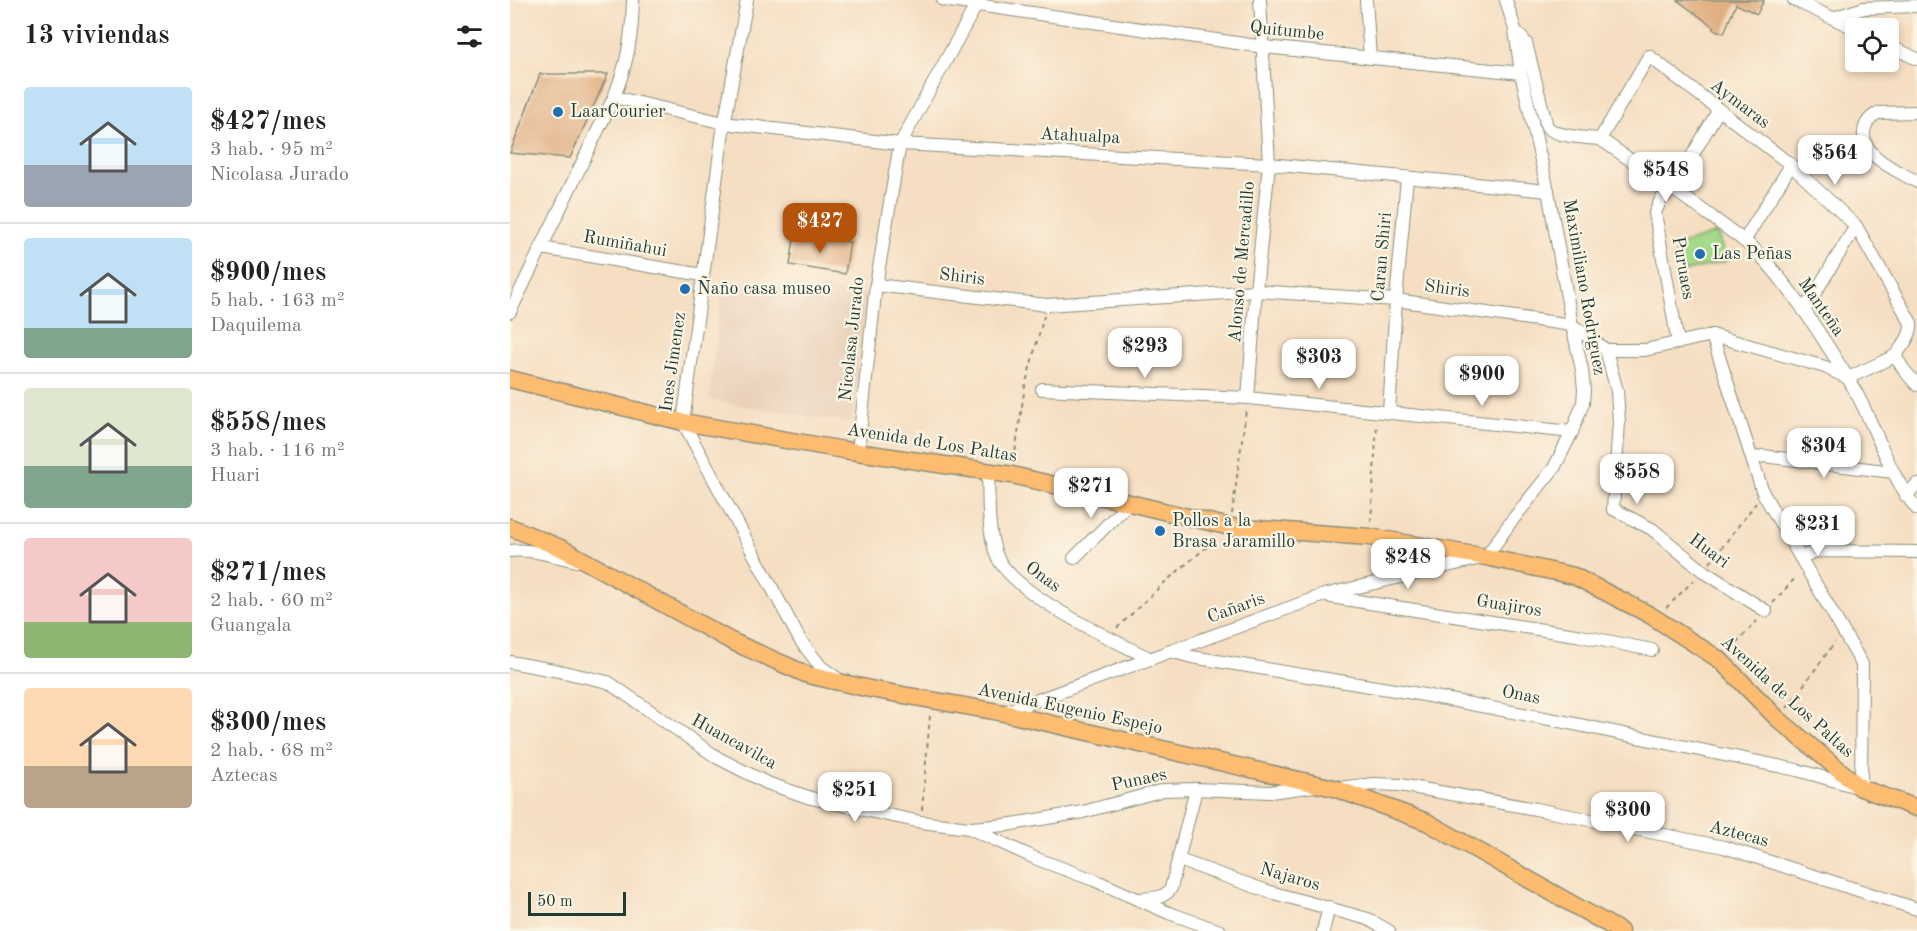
<!DOCTYPE html>
<html lang="es">
<meta charset="utf-8">
<style>
body{margin:0;font-family:"Old Standard TT",serif;background:#f6f6f6;color:#222;height:100vh;display:flex;flex-direction:column;font-size:22px;white-space:nowrap}
*{box-sizing:border-box;margin:0}
p{font-size:20px;color:#767676}
.icon{flex:none;width:33px;height:33px;fill:none;stroke:currentColor;stroke-width:2;stroke-linecap:round;stroke-linejoin:round}
.map{position:relative;flex:1;overflow:hidden}
.drawer{display:flex;flex-direction:column;background:#fff;width:510px}
.drawer>*{flex:none}
.controls{position:absolute;left:1335px;top:18px;display:grid;gap:12px}
.controls a{display:grid;place-items:center;width:54px;height:54px;border-radius:6px;background:#fff;box-shadow:0 3px 9px #0003;font-size:30px}
.scale{position:absolute;left:18px;bottom:15px;width:98px;box-sizing:border-box;padding-left:6px;border:3px solid #1f3d34;border-top:0;font-size:16px;line-height:21px;white-space:nowrap;color:#1f3d34;-webkit-text-stroke:4px #fcf5e5;paint-order:stroke}
.price{position:absolute;translate:-50% -51px;padding:0 14px;border-radius:12px;background:#fff;color:#222;font-size:20px;line-height:39px;filter:drop-shadow(0 2px 3px #0008)}
.price::after{content:'';position:absolute;left:50%;top:36px;width:18px;height:14px;margin-left:-9px;background:inherit;clip-path:polygon(0 0,100% 0,50% 100%)}
.price.active{background:#b45309;color:#fff}
ul{padding:0;list-style:none}
li{display:flex;align-items:center;gap:18px;height:150px;padding:0 24px}
li+li{border-top:2px solid #e0e0e0}
li span{display:grid;place-items:center;flex:none;width:168px;height:120px;border-radius:6px;color:#555}
li>.icon{margin-inline-start:auto}
span .icon{width:72px;height:72px;fill:#fffc;stroke-width:1}
li b{font-size:26px}
h2{display:flex;justify-content:space-between;align-items:center;height:72px;padding:0 24px;font-size:26px}
main{display:flex;flex:1;min-height:0}
.map>svg:first-child{display:block}
.built{fill:#e9cfb8}
.green{fill:#a5da8b;stroke:#628c60;stroke-width:1.5}
.building{fill:#e1af82}
.lines{fill:none;stroke-linecap:round;stroke-linejoin:round}
.minor-casing{stroke:#8a8e7a;stroke-width:14}
.major-casing{stroke:#8a8e7a;stroke-width:19}
.path{stroke:#8a8e7a;stroke-width:2;stroke-dasharray:4.5 4.5;stroke-linecap:butt}
.minor{stroke:#fff;stroke-width:12}
.major{stroke:#febc70;stroke-width:16}
.poi-dot{fill:#1f6fb2;stroke:#fcf5e5;stroke-width:2}
.labels{text-anchor:middle;dominant-baseline:central;stroke-width:4.5;stroke-linejoin:round;paint-order:stroke}
.street-label{font-size:18px;fill:#1f3d34;stroke:#fcf5e5}
.poi-label{font-size:18px;fill:#1f3d34;stroke:#fcf5e5;text-anchor:start}
</style>
<main>
<section class="drawer">
<h2>13 viviendas<svg class="icon" aria-label="filters" viewBox="0 0 24 24"><path d="M4 7h16M4 17h16"/><circle cx="9" cy="7" r="2"/><circle cx="15" cy="17" r="2"/></svg></h2>
<ul>
<li><span style="background:linear-gradient(#bfe0f5 65%,#9aa5b1 0)"><svg class="icon" aria-label="home" viewBox="0 0 24 24"><path d="M3 11l9-7 9 7M6 9v11h12V9"/></svg></span><div><b>$427/mes</b><p>3 hab. · 95 m²</p><p>Nicolasa Jurado</p></div></li>
<li><span style="background:linear-gradient(#bfe0f5 75%,#7fa58c 0)"><svg class="icon" aria-label="home" viewBox="0 0 24 24"><path d="M3 11l9-7 9 7M6 9v11h12V9"/></svg></span><div><b>$900/mes</b><p>5 hab. · 163 m²</p><p>Daquilema</p></div></li>
<li><span style="background:linear-gradient(#dfe7d0 65%,#7fa58c 0)"><svg class="icon" aria-label="home" viewBox="0 0 24 24"><path d="M3 11l9-7 9 7M6 9v11h12V9"/></svg></span><div><b>$558/mes</b><p>3 hab. · 116 m²</p><p>Huari</p></div></li>
<li><span style="background:linear-gradient(#f6c9c9 70%,#8fb573 0)"><svg class="icon" aria-label="home" viewBox="0 0 24 24"><path d="M3 11l9-7 9 7M6 9v11h12V9"/></svg></span><div><b>$271/mes</b><p>2 hab. · 60 m²</p><p>Guangala</p></div></li>
<li><span style="background:linear-gradient(#ffd9b3 65%,#b9a48a 0)"><svg class="icon" aria-label="home" viewBox="0 0 24 24"><path d="M3 11l9-7 9 7M6 9v11h12V9"/></svg></span><div><b>$300/mes</b><p>2 hab. · 68 m²</p><p>Aztecas</p></div></li>
</ul>
</section>
<div class="map">
<svg width="1407" height="931" viewBox="0 0 1407 931">
<rect width="100%" height="100%" fill="#fcf5e5"/>
<filter id="ink" filterUnits="userSpaceOnUse"><feTurbulence type="fractalNoise" baseFrequency=".0167" numOctaves="2"/><feDisplacementMap in="SourceGraphic" scale="12" xChannelSelector="R" yChannelSelector="G"/><feConvolveMatrix kernelMatrix="1 2 1 2 8 2 1 2 1" color-interpolation-filters="sRGB"/></filter>
<filter id="wash" filterUnits="userSpaceOnUse"><feTurbulence type="fractalNoise" baseFrequency=".008" numOctaves="4" result="noise"/><feDisplacementMap in="SourceGraphic" scale="24" xChannelSelector="R" yChannelSelector="G"/><feGaussianBlur stdDeviation="1.35" result="paint"/><feColorMatrix in="noise" values="0 0 0 0 0 0 0 0 0 0 0 0 0 0 0 0 0 1.4 0 .05"/><feComposite in="paint" operator="in"/></filter>
<g filter="url(#wash)">
<rect width="100%" height="100%" fill="#f5dec1"/>
<path class="built" d="M213,281L358,294L341,423L199,400Z"/>
<path class="green" d="M1207,233L1217,261L1172,272L1164,247Z"/>
<g id="blocks">
<g class="building">
<path d="M1167,0H1254L1247,14L1226,4L1214,33L1203,29L1204,27Z"/>
<path d="M30,74H98L60,158L0,153Z"/>
<path d="M285,233L340,242L335,274L280,265Z"/>
</g>
</g>
</g>
<g filter="url(#ink)">
<use href="#blocks" fill-opacity="0" stroke="#8a8e7a" stroke-width="1.5"/>
<g class="lines">
<g class="minor-casing">
<g id="minor">
<path d="M237,0L213,131L173,422L290,640L311,667L328,679"/>
<path d="M433,0L754,47L1011,73"/>
<path d="M856,0L860,58"/>
<path d="M1284,0L1346,29"/>
<path d="M1323,18L1354,8L1407,6"/>
<path d="M1006,31L1016,43L1037,127C1047,137 1076,138 1090,139C1129,166 1168,192 1206,220C1220,231 1237,241 1249,254C1283,290 1313,338 1339,380C1365,422 1376,471 1407,509"/>
<path d="M1378,45L1407,59"/>
<path d="M104,97L214,123L390,144L759,164L1038,191"/>
<path d="M1407,112L1368,113C1360,117 1355,123 1354,132C1351,157 1389,171 1407,182"/>
<path d="M1090,139L1139,56L1281,165L1346,226L1401,323C1402,336 1392,346 1385,356L1394,370L1407,385"/>
<path d="M1234,241L1281,165"/>
<path d="M31,248L193,275"/>
<path d="M366,285L537,305L746,291L886,300L1062,325L1096,350H1135L1202,335L1315,367L1338,378"/>
<path d="M1294,311L1346,226"/>
<path d="M0,312L104,97C118,62 122,37 123,0"/>
<path d="M1168,343L1145,213L1151,199L1163,189L1208,111"/>
<path d="M1096,350L1107,391L1109,422L1103,509L1142,529L1193,571L1256,611"/>
<path d="M1338,378L1385,356"/>
<path d="M532,389L738,398L1062,432"/>
<path d="M738,398L746,291L759,164L750,0"/>
<path d="M879,412L886,300L897,178"/>
<path d="M348,452L366,285L390,144L469,0"/>
<path d="M1243,459L1253,456L1383,472"/>
<path d="M478,472C479,498 477,528 486,554C500,593 603,640 641,659"/>
<path d="M1396,496L1407,484"/>
<path d="M0,551C19,548 47,557 67,561"/>
<path d="M1291,557L1307,551L1407,552"/>
<path d="M564,558L620,502"/>
<path d="M821,597L1066,635L1142,650"/>
<path d="M660,651L682,657L903,693L1050,721L1287,770L1351,788L1352,664L1253,493L1202,335"/>
<path d="M0,662L49,671L98,682L208,758L257,783L301,798L354,810L411,822L459,828L527,859L584,880L659,913L710,931"/>
<path d="M495,712L814,595L976,557L1000,523L1044,468L1062,432L1073,403L1074,389L1072,370L1062,325L1038,191L1011,73L1005,30L996,0"/>
<path d="M828,788L864,784L890,785L1026,809L1214,847L1407,909"/>
<path d="M461,828L496,825L573,812L654,790L686,789L760,792L805,786"/>
<path d="M669,860L760,892L858,919L879,931"/>
<path d="M627,899C639,898 654,900 661,888L686,789"/>
<path d="M813,931L819,907"/>
</g>
</g>
<g class="major-casing">
<g id="major">
<path d="M0,379L173,422L334,450L502,475L720,527L860,537L976,557L1064,576L1140,615L1210,660L1268,719L1351,788L1407,808"/>
<path d="M0,527L53,549L221,641L298,675L360,689L494,713L824,788L917,822L1110,931"/>
</g>
</g>
<g class="path">
<path d="M504,460L515,386L534,316"/>
<path d="M722,514L736,410"/>
<path d="M861,522L867,423"/>
<path d="M1200,563L1246,503"/>
<path d="M1263,603L1287,576"/>
<path d="M1156,608L1184,580"/>
<path d="M607,628L655,582L705,540"/>
<path d="M1220,649L1247,621"/>
<path d="M1277,708L1325,642"/>
<path d="M412,810L420,715"/>
</g>
<use href="#minor" class="minor"/>
<use href="#major" class="major"/>
</g>
</g>
<g class="poi-dot">
<circle cx="48" cy="112" r="6"/>
<circle cx="1190" cy="254" r="6"/>
<circle cx="175" cy="289" r="6"/>
<circle cx="650" cy="531" r="6"/>
</g>
<g class="labels">
<g class="street-label">
<text transform="translate(777 31) rotate(6)">Quitumbe</text>
<text transform="translate(1230 104) rotate(37)">Aymaras</text>
<text transform="translate(570 136) rotate(3)">Atahualpa</text>
<text transform="translate(115 244) rotate(10)">Rumiñahui</text>
<text transform="translate(872 257) rotate(-85)">Caran Shiri</text>
<text transform="translate(732 262) rotate(-85)">Alonso de Mercadillo</text>
<text transform="translate(1173 268) rotate(80)">Puruaes</text>
<text transform="translate(452 277) rotate(7)">Shiris</text>
<text transform="translate(1074 287) rotate(80)">Maximiliano Rodriguez</text>
<text transform="translate(937 289) rotate(8)">Shiris</text>
<text transform="translate(1311 307) rotate(55)">Manteña</text>
<text transform="translate(342 339) rotate(-84)">Nicolasa Jurado</text>
<text transform="translate(163 362) rotate(-82)">Ines Jimenez</text>
<text transform="translate(422 443) rotate(9)">Avenida de Los Paltas</text>
<text transform="translate(1199 551) rotate(37)">Huari</text>
<text transform="translate(533 577) rotate(36)">Onas</text>
<text transform="translate(999 606) rotate(9)">Guajiros</text>
<text transform="translate(726 608) rotate(-20)">Cañaris</text>
<text transform="translate(1011 695) rotate(11)">Onas</text>
<text transform="translate(1277 697) rotate(42)">Avenida de Los Paltas</text>
<text transform="translate(560 709) rotate(12)">Avenida Eugenio Espejo</text>
<text transform="translate(224 742) rotate(29)">Huancavilca</text>
<text transform="translate(629 780) rotate(-12)">Punaes</text>
<text transform="translate(1229 834) rotate(15)">Aztecas</text>
<text transform="translate(780 877) rotate(16)">Najaros</text>
</g>
<g class="poi-label">
<text x="60" y="112">LaarCourier</text>
<text x="1202" y="254">Las Peñas</text>
<text x="187" y="289">Ñaño casa museo</text>
<text x="662" y="521">Pollos a la<tspan x="662" dy="21">Brasa Jaramillo</tspan></text>
</g>
</g>
</svg>
<div class="controls">
<a><svg class="icon" aria-label="locate" viewBox="0 0 24 24"><circle cx="12" cy="12" r="6"/><path d="M12 2v4M12 18v4M2 12h4M18 12h4"/></svg></a>
</div>
<div class="scale">50 m</div>
<b class="price" style="left:1325px;top:186px">$564</b>
<b class="price" style="left:1156px;top:203px">$548</b>
<b class="price active" style="left:310px;top:254px">$427</b>
<b class="price" style="left:635px;top:379px">$293</b>
<b class="price" style="left:809px;top:390px">$303</b>
<b class="price" style="left:972px;top:407px">$900</b>
<b class="price" style="left:1314px;top:479px">$304</b>
<b class="price" style="left:1127px;top:505px">$558</b>
<b class="price" style="left:581px;top:519px">$271</b>
<b class="price" style="left:1308px;top:557px">$231</b>
<b class="price" style="left:898px;top:590px">$248</b>
<b class="price" style="left:345px;top:823px">$251</b>
<b class="price" style="left:1118px;top:843px">$300</b>
</div>
</main>
